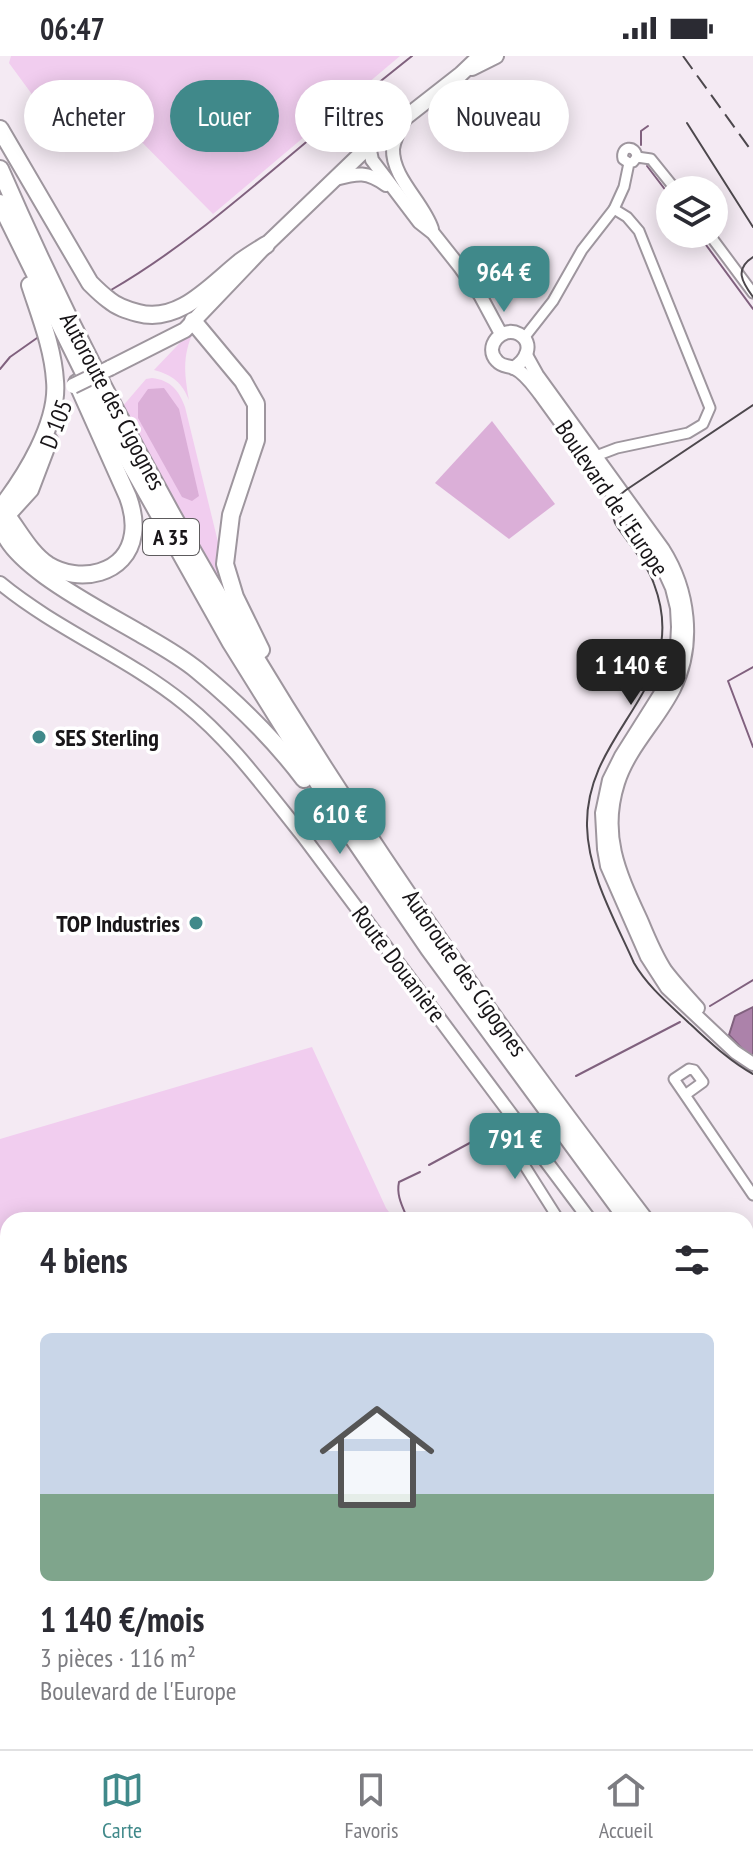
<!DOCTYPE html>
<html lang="fr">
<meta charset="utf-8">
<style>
body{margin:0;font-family:"PT Sans Narrow",sans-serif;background:#f2f2f3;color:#2b2b33;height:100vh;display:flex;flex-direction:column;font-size:30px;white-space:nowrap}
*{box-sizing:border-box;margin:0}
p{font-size:26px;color:#7c7c81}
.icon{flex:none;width:44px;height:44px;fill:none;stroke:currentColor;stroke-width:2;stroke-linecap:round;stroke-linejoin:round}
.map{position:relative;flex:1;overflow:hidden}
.side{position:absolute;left:0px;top:1156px;width:754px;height:538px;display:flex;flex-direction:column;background:#fff;border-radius:24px 24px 0 0;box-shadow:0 4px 20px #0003}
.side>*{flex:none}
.banner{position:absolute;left:24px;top:24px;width:706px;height:72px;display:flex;gap:16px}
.buttons{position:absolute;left:656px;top:120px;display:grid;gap:16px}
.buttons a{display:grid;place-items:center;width:72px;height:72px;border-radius:50%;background:#fff;box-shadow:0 4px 20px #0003;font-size:40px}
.price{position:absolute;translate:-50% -68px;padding:0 18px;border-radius:16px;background:#40898a;color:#fff;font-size:26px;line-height:52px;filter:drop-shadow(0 2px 4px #0008)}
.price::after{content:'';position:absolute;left:50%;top:48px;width:24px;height:18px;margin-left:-12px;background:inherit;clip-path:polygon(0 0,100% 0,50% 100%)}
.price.current{background:#222;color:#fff}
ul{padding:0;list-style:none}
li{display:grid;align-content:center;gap:16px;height:424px;padding:0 40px}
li+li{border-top:2px solid #e1e1e2}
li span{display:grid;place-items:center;height:248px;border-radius:12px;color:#555}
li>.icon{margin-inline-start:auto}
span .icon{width:144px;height:144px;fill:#fffc;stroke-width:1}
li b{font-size:34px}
h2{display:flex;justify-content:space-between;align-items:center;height:96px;padding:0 40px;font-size:34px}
.chip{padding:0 28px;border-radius:36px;background:#fff;box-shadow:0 4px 20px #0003;font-size:28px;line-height:72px}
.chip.current{background:#40898a;color:#fff}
.status{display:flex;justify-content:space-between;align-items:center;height:56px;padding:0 40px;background:#fff;direction:ltr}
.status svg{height:22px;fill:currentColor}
.dock{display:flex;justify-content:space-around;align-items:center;height:112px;border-top:2px solid #e1e1e2;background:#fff;font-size:22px;color:#7c7c81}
.dock a{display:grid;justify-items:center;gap:4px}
.dock .current{color:#40898a}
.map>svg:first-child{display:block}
.green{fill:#f1cdef}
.forest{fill:#dbafd8}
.water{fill:#ac82aa;stroke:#80617e;stroke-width:2}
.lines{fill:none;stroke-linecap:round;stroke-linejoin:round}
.stream{stroke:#80617e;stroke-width:2}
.street-casing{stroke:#9e969e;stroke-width:13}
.secondary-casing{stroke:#9e969e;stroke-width:16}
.primary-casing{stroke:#9e969e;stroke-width:18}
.highway-casing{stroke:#9e969e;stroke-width:20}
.street{stroke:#fff;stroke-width:9}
.secondary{stroke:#fff;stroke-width:12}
.primary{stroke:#fff;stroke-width:14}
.highway{stroke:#fff;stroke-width:16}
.tram{stroke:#4d484d;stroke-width:2}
.rail{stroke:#4d484d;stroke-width:2;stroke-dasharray:16 8;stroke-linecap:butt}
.primary-bridge-casing{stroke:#9e969e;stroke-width:18;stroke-linecap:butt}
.primary-bridge{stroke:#fff;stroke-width:14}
.poi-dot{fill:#40898a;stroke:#fff;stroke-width:3}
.labels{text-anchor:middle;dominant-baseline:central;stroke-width:7;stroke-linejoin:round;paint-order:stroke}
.shield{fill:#fff;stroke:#5d5b5d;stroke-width:2}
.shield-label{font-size:22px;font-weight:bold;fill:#181518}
.street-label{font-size:24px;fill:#181518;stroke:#fff}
.poi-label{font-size:24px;font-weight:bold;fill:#181518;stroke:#fff;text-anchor:start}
</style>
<div class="status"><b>06:47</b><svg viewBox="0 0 49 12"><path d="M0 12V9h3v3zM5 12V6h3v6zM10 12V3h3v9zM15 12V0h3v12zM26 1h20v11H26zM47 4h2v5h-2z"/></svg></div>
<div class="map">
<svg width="753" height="1693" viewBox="0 0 753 1693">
<rect width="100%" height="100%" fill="#f4eaf3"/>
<g class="green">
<path d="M11,0H400L213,158L119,63L53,67L9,7Z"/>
<path d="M196,270C182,298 184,315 189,344C182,327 173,319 154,314Z"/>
<path d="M152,322C171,324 179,335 185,351L218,486L247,576L122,351L146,323Z"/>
<path d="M312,991L386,1152L395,1164H8L7,1337L0,1329V1083Z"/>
</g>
<g class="forest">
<path d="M164,332L179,353L199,440L192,445L182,441L138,362V347L148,333Z"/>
<path d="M492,365L555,448L509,483L435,427Z"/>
</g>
<path class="water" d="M753,951V1001L748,999L729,979L735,960Z"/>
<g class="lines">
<g class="stream">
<path d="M352,48L412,0"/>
<path d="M641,89V75L648,70"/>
<path d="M647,110L670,140"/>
<path d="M698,178L753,253"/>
<path d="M111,234C194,186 265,119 339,59"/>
<path d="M0,313L10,301L37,282"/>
<path d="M753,611L728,625L753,691"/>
<path d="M710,950L753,924"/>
<path d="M576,1020L680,966"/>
<path d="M429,1109L490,1076"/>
<path d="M408,1164C403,1151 396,1140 399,1126L420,1116"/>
<path d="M82,1693L92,1686"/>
</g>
<g class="street-casing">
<g id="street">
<path d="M629,107L623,103C620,90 636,88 637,101"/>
<path d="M709,178L753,237"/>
<path d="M524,282L553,245L582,194L614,153L624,131L629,107L633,106L637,101L651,103L676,134"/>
<path d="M596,400L617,392L688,377L703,368L710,352L639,175L627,161L614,153"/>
<path d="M685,1039L703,1026L694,1014L689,1013L674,1023L685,1039L753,1139"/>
<path d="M491,1068L514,1093L559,1164"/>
<path d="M0,1372L8,1362"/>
<path d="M746,1417L753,1427"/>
<path d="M319,1686L324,1693"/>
<path d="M454,1686L459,1693"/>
<path d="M553,1686L559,1693"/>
<path d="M637,1686L643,1693"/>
<path d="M270,1693L280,1686"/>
<path d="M500,1693L508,1686"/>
</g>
</g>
<g class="secondary-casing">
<g id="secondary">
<path d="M405,63C400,72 394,83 393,93C392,122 424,147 432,173"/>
<path d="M369,90L372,104L419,166L433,177L460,211L480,239L501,278"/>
<path d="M335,123C358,117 367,115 386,129"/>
<path d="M527,301L537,319L663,493C689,534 696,588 674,633C658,665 629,692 618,727C601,780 620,818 642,866C649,883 656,900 666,915C676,928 687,940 698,952"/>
<path d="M513,312C526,305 535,287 519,278C502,269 483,291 497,305C502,311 507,309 514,312C525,317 533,329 540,338L657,499L672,532L677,552L678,571L677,590L667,627L621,700L609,724L602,757L604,793L607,810L647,901L667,932L735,996L753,1008"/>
<path d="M0,527C57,574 127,601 185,648C231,685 266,734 303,780L590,1164"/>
<path d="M746,1255L753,1250"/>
<path d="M746,1372L753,1381"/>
<path d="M0,1651L8,1649"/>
<path d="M181,1686L190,1693"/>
</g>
</g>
<g class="primary-casing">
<g id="primary">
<path d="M472,12L496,0"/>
<path d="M110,312L185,274L266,189L369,90L461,18L480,0"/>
<path d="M0,468L31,434L50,384"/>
</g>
</g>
<g class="highway-casing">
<g id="highway">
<path d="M0,73L90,227C96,233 102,239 109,244C117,251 127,254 138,257C179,268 211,229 240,206C248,200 258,194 266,189"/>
<path d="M0,113C119,387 276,650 446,894C510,986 577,1075 645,1164"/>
<path d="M0,147L116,382L231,587L347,773L429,893L628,1164"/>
<path d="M193,265L243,325L256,348V384L231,459L225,508L235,541L261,594"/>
<path d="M0,453C25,421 59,367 55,325C53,292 40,260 30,229"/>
<path d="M8,461C20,477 31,498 48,509C79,528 127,519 133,478C135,465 132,452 128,441L77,327"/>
<path d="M2,467C2,506 110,559 141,578C160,589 180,600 197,614C236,646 274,683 304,723"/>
<path d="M746,1298L753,1307"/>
<path d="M746,1321L753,1330"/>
</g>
</g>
<use href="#street" class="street"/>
<use href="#secondary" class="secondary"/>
<use href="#primary" class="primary"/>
<use href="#highway" class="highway"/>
<g class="tram">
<path d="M687,67L753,171"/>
<path d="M753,201C734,213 742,226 753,241"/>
<path d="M753,349L626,434C614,443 609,452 615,467C627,487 646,505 654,528C693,631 585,673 587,770C588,818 615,864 634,907C648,931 669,948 689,967C709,985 729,1005 753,1018"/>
<path d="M746,1250L753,1246"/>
<path d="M746,1439L753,1449"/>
</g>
<path class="rail" d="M683,0L753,97"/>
<g class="primary-bridge-casing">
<path id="primary-bridge" d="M73,330L110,312"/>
</g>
<use href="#primary-bridge" class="primary-bridge"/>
</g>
<g class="poi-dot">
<circle cx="39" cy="681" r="8"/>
<circle cx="196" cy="867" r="8"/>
</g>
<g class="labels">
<rect class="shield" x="143" y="463" width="56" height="36" rx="6"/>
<g class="shield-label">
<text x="171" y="481">A 35</text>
</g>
<g class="street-label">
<text transform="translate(113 345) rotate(62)">Autoroute des Cigognes</text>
<text transform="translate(56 368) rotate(-69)">D 105</text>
<text transform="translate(612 442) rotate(56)">Boulevard de l'Europe</text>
<text transform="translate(399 908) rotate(53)">Route Douanière</text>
<text transform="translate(465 917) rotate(55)">Autoroute des Cigognes</text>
</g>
<g class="poi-label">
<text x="55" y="681">SES Sterling</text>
<text x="180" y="867" text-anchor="end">TOP Industries</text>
</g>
</g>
</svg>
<div class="buttons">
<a><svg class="icon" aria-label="layers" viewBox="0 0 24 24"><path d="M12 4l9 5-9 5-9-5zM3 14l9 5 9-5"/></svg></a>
</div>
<b class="price" style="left:504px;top:258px">964 €</b>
<b class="price current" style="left:631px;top:651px">1 140 €</b>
<b class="price" style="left:340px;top:800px">610 €</b>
<b class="price" style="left:515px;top:1125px">791 €</b>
<div class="banner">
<a class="chip">Acheter</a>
<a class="chip current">Louer</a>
<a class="chip">Filtres</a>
<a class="chip">Nouveau</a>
</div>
<section class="side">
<h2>4 biens<svg class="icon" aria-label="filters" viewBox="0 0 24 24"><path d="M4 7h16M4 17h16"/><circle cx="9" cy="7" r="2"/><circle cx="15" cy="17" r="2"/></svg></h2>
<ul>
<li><span style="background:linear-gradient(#c9d6e8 65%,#7fa58c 0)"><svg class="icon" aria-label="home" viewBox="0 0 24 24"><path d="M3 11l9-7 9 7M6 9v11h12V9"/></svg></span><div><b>1 140 €/mois</b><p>3 pièces · 116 m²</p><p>Boulevard de l'Europe</p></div></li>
</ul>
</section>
</div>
<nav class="dock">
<a class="current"><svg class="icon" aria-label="map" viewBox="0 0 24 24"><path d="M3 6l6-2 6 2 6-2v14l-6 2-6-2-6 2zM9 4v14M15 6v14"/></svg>Carte</a>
<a><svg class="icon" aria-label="saved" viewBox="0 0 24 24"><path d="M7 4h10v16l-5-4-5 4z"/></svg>Favoris</a>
<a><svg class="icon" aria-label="home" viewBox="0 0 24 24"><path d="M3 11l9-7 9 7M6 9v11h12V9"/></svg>Accueil</a>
</nav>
